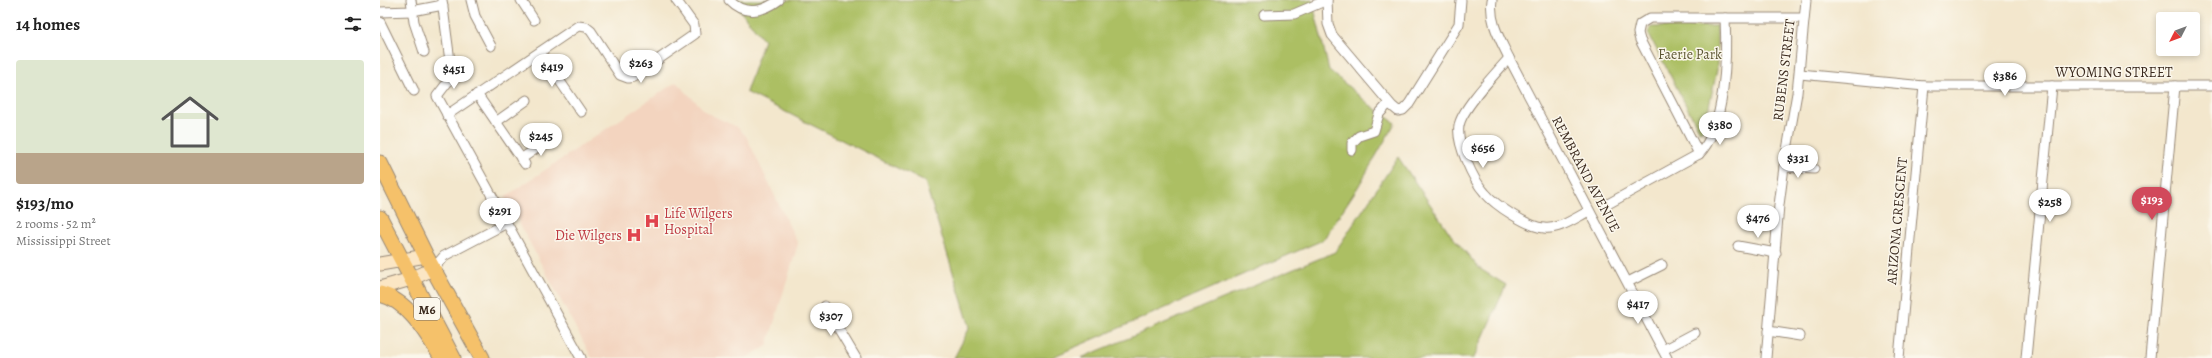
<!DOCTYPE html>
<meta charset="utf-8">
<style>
body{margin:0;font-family:Alegreya,serif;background:#f6f6f6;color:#222;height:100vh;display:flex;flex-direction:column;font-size:15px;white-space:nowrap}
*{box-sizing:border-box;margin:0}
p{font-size:13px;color:#767676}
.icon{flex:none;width:22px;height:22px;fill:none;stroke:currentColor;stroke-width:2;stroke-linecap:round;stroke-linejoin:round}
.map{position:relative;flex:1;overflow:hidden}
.drawer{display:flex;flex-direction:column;background:#fff;width:380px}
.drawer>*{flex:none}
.needle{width:26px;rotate:228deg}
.fabs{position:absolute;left:1776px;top:12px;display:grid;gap:8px}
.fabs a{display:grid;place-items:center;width:44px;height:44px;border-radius:4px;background:#fff;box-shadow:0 2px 6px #0003;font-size:20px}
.price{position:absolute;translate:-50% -34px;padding:0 9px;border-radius:14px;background:#fff;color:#222;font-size:13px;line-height:26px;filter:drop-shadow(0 1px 2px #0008)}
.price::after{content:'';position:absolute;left:50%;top:24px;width:12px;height:9px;margin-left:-6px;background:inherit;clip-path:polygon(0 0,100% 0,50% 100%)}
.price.on{background:#d1495b;color:#fff}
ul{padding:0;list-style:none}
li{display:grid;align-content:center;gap:8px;height:212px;padding:0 16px}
li span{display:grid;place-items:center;height:124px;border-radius:4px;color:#555}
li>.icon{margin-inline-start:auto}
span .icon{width:72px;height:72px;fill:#fffc;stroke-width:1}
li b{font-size:17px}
h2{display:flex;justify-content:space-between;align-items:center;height:48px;padding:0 16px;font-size:17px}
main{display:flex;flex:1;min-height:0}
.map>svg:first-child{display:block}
.built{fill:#f3d4bf}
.green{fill:#acbf63;stroke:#747440}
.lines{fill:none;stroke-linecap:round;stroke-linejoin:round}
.street-casing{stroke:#978876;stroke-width:11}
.secondary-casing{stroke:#978876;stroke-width:15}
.primary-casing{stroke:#978876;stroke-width:17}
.street{stroke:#fff;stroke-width:9}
.secondary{stroke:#fbe6c4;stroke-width:13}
.primary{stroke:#f5c16b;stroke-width:15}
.labels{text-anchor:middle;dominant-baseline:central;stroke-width:3;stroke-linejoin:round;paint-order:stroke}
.shield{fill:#fbf7ec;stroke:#75685c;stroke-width:1}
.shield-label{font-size:13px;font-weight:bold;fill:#3b2a1e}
.park-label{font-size:14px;fill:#5d5733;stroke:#fbf7ec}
.street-label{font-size:14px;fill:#3b2a1e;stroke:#fbf7ec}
.health-label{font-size:14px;fill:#be3a42;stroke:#fbf7ec;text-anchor:start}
</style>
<main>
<section class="drawer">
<h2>14 homes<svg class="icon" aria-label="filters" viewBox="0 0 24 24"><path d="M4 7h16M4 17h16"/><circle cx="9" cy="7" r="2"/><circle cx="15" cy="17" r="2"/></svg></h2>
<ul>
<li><span style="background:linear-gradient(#dfe7d0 75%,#b9a48a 0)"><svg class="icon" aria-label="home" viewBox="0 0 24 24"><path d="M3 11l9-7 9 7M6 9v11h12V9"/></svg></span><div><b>$193/mo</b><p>2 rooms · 52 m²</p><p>Mississippi Street</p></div></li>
</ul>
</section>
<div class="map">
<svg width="1832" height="358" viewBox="0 0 1832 358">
<rect width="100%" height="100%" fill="#fbf7ec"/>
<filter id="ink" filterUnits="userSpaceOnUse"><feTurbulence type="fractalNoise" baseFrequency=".025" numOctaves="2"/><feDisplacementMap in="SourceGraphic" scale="8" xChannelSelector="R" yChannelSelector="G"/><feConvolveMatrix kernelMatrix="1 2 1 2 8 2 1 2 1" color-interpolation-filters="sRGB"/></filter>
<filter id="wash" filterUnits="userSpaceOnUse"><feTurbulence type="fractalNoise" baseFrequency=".012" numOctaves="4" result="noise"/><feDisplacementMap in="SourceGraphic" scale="16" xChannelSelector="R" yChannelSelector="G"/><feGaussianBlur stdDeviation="0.9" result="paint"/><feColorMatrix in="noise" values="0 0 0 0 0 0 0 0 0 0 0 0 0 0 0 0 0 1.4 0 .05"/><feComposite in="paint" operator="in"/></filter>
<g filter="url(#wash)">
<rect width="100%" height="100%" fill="#f3e7cd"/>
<path class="built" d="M296,82L327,113L357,127L366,136L418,244L387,346L366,358H212L125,197Z"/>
<g class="green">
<path d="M351,0H932L949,70L990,105L1015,123L978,187L943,240L670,358H574L590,327L545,182L366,92L384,40Z"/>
<path d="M1337,26V70L1324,129L1320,132L1268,33L1271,27Z"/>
<path d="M1018,157L1071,235L1100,269L1126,285L1094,358H701L955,252Z"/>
</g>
</g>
<g filter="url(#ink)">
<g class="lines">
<g class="street-casing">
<g id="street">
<path d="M31,0L34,22L44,52"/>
<path d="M62,0L71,69L67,83L57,96L201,358"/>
<path d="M91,0L95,16L111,46"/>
<path d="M141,0L154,20"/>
<path d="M349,0C364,16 383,12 399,0"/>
<path d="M947,0L948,24L952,35L1012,106L1018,111L1023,110L1029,104L1079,24L1081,0"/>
<path d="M1112,0C1109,22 1120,39 1129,58L1287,358"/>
<path d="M0,12L32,11L63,5"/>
<path d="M884,15L914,14L947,0"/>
<path d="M0,22L34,91"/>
<path d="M160,52L201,112"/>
<path d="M1129,58C1117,72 1081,109 1079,126C1076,143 1093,180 1105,193C1115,205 1148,227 1164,228C1179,230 1195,218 1209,211"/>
<path d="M1420,74L1544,86H1832"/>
<path d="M97,94L145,164"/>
<path d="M67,115L198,26L206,27L211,31L240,75L248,78L253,77L315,34L314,25L296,0"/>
<path d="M116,122L147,100"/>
<path d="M972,150V143L979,136L994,131L999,114L1009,103"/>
<path d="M1319,154L1260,40L1258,33L1260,24L1270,18H1424"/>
<path d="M141,159L170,139"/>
<path d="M1404,167L1434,169"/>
<path d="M1226,205L1319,154C1346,127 1347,55 1345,18"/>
<path d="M1358,246L1396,253"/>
<path d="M53,269L64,256L127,223"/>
<path d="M1248,282L1282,265"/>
<path d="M445,306L476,358"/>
<path d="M1388,331L1420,336"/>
<path d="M1283,350L1315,333"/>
<path d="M1386,358L1399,205L1404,167L1417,93L1426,0"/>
<path d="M1519,358L1544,86"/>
<path d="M1646,358L1672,86"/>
<path d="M1770,358L1795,86"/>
</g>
</g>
<g class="secondary-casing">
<g id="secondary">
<path d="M0,264L46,256"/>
<path d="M0,288L31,279L53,269"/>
</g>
</g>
<g class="primary-casing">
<g id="primary">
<path d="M0,163L46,256L102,358"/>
<path d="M0,218L73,358"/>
<path d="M0,294C29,301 47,334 62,358"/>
</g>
</g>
<use href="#street" class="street"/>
<use href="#secondary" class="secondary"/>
<use href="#primary" class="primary"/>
</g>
</g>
<defs>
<g id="hospital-bare" transform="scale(1.2)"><path d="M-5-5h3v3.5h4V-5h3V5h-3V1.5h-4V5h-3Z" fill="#e0444e" stroke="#fbf7ec" stroke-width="2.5" paint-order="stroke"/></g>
</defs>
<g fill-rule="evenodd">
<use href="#hospital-bare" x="272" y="221"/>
<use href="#hospital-bare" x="254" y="235"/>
</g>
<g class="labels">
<rect class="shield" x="34" y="298" width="26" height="22" rx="3"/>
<g class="shield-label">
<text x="47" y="309">M6</text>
</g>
<g class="park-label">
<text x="1310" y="54">Faerie Park</text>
</g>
<g class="street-label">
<text transform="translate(1404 70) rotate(-83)">RUBENS STREET</text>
<text x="1734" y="72">WYOMING STREET</text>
<text transform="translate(1206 174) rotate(62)">REMBRAND AVENUE</text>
<text transform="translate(1517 221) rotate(-85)">ARIZONA CRESCENT</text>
</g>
<g class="health-label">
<text x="284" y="213">Life Wilgers<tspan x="284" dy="16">Hospital</tspan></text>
<text x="242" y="235" text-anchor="end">Die Wilgers</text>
</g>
</g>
</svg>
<div class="fabs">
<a><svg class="needle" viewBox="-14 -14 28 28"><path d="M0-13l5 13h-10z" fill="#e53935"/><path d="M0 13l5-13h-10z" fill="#767676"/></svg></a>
</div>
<b class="price" style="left:261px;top:84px">$263</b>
<b class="price" style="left:172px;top:88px">$419</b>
<b class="price" style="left:74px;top:90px">$451</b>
<b class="price" style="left:1625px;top:97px">$386</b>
<b class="price" style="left:1340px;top:146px">$380</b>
<b class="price" style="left:161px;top:157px">$245</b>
<b class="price" style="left:1103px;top:169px">$656</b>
<b class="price" style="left:1418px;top:179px">$331</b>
<b class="price on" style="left:1772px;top:221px">$193</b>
<b class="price" style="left:1670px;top:223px">$258</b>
<b class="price" style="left:120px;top:232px">$291</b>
<b class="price" style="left:1378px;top:239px">$476</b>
<b class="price" style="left:1258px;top:325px">$417</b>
<b class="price" style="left:451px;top:337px">$307</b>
</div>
</main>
